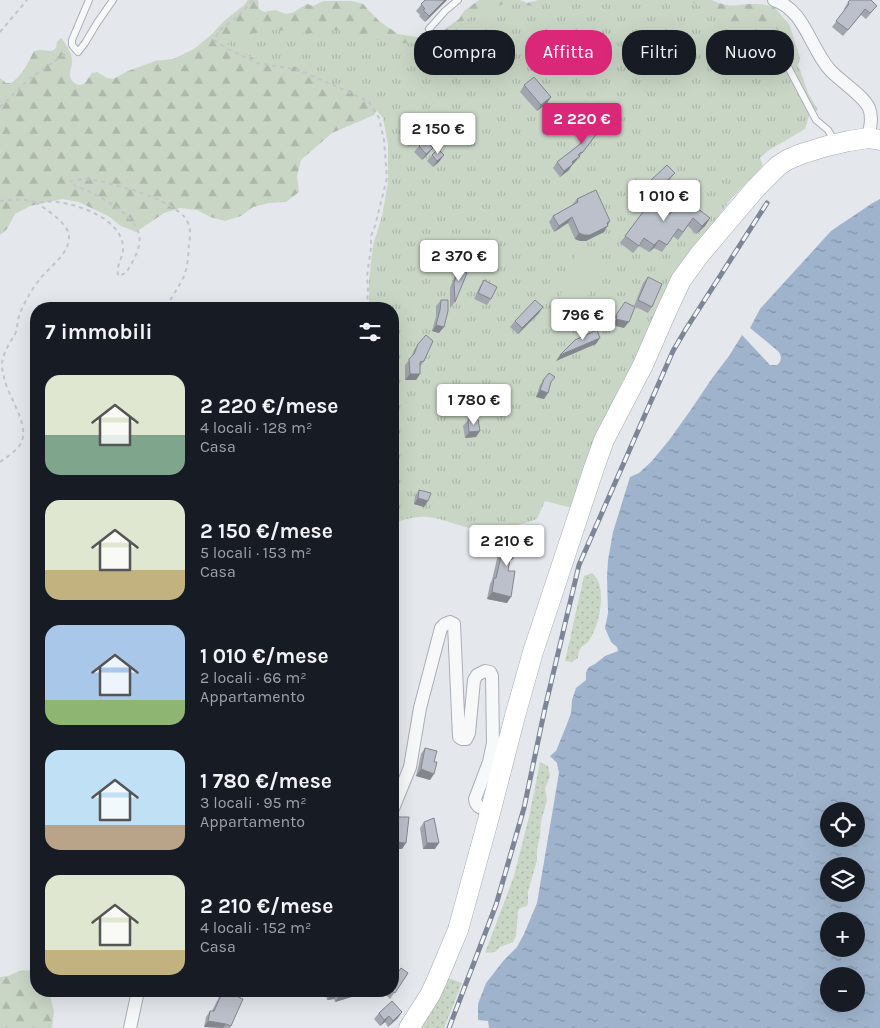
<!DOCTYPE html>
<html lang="it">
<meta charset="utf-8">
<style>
body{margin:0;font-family:Karla,sans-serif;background:#242831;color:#f1f3f6;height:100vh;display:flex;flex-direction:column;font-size:19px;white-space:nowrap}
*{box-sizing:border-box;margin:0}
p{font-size:16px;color:#9ea1a6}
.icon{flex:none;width:28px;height:28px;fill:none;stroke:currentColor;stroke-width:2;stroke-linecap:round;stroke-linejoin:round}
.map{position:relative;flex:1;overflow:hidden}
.side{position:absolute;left:30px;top:302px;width:369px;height:695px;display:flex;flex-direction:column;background:#171b24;border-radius:20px;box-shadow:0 5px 20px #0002}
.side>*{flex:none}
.hud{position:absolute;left:414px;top:30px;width:391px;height:45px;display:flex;gap:10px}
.controls{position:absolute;left:820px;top:802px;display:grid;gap:10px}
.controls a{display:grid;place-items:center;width:45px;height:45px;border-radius:50%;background:#171b24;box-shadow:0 5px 20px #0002;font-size:25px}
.price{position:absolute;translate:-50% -42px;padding:0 11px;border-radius:5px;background:#fff;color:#222;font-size:16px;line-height:32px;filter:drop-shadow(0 1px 2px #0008)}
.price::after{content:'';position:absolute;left:50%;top:30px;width:15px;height:11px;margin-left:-8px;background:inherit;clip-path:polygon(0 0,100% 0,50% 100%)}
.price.current{background:#db2777;color:#fff}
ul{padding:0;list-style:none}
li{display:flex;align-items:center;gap:15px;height:125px;padding:0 15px}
li span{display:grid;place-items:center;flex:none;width:140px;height:100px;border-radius:15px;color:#555}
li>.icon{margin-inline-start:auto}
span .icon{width:60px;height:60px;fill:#fffc;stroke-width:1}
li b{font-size:21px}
h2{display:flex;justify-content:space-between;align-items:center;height:60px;padding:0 15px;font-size:21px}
.tag{padding:0 18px;border-radius:20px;background:#171b24;box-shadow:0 5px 20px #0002;font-size:18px;line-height:45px}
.tag.current{background:#db2777;color:#fff}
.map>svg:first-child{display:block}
.grass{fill:url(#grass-dots)}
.forest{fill:url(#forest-firs)}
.park{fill:url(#park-tufts)}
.pitch{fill:#c9d6c5}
.water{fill:url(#water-ripples);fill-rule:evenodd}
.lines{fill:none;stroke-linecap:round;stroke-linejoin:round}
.service-casing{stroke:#a9aeb7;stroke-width:8}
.minor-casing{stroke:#a9aeb7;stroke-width:14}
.primary-casing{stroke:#a3abb8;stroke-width:21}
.path{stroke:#c2c5cb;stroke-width:2;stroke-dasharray:4 4;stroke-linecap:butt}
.service{stroke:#f7f8fa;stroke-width:6}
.minor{stroke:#f7f8fa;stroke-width:12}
.primary{stroke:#fff;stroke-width:20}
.rail-casing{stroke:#7d8696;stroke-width:5}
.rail{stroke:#f4f6f9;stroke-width:3;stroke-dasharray:9;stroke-linecap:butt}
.wall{fill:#a1a5ae}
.shaded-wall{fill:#83868d}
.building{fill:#bbc0ca;stroke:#83868d}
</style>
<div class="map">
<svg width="880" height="1028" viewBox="0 0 880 1028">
<defs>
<pattern id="grass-dots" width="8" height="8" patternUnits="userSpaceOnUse" patternTransform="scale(1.25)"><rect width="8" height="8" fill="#c9d6c5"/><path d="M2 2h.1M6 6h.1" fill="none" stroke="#adb8ab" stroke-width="1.8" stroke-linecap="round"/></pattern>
<pattern id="forest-firs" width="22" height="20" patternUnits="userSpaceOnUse" patternTransform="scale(1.25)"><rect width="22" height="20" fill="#c9d6c5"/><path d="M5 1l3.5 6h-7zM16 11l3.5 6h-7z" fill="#adb8ab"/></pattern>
<pattern id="park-tufts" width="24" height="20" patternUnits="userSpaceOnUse" patternTransform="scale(1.25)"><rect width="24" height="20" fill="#c9d6c5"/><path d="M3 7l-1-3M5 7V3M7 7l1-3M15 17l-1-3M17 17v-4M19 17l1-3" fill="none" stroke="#adb8ab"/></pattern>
<pattern id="water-ripples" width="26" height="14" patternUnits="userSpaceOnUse" patternTransform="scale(1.25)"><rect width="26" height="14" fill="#9fb4cc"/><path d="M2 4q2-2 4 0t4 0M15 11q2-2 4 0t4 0" fill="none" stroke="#8293a7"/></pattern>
</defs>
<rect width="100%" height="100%" fill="#e4e7ec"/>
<g class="grass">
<path d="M592,573C608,585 600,624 590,639C585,648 579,643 578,658L572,662L565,661L584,576Z"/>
<path d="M540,762L548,766L550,776L545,789L547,800L541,822L540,836L537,849V860L528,892V903L527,906L520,908L518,911L516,936L513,942L500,947L495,952L485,953L514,876L529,817Z"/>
<path d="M448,978L462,983L444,1028H418Z"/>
</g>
<g class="forest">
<path d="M248,0H258L259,9L264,12L275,10L286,14L292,13L307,4L313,6L323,1H352L363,4L379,21L398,34L417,37H429L440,33L459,19L464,11L479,0H520L527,3L539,0H712C732,10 738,3 757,4C763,4 769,6 774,7L789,24L800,58L799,63L795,67L378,109L374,115L332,133L301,160L297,176L299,192L286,202L269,203L253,207L241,216L225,221L210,217L197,210L180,208L164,213L136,232L121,226L108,216L79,202L62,199L30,206L15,214L7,229L0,235V78L6,83H11C22,76 28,63 34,51L40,50L52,51L56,48L57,42L61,38C66,44 71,51 72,60C73,65 69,70 70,76C71,82 78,88 85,83C87,81 90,75 92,73L97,72L107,78L113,79L128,71L155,61L173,59L194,49L212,34L224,21L243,6Z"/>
<path d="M32,970L36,973V991H49L54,1012L52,1028H0V977L8,976L19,971Z"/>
</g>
<path class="park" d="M549,0H688L738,25L755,22H765L775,26L782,38L800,70L808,93L818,110L809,116L805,129L769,150L760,158L763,166L731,199L673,277L645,343L607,413L597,437L572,508L545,501L537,519C517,526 497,531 476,529C459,527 444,518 427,517C415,516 404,520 393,523L392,309H369V280L373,245L382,216L388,182V144L383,118L377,111L374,103L366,97L296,67L253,58L227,44L234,40L252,34L271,29L308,34L327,30L346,31L392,44L425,42L447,35L463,21L489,9L510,2L531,6Z"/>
<path class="pitch" d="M577,250L601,259L583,311L558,302Z"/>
<path class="water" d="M880,199V1028H489L488,1021L478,1020V1004L486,983L504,960L517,947L524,934L537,903L559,773L557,763L550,756L556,751L567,724L571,713L572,700L576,688L586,680V672L589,667L595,664L605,656L618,651L617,647L611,642L605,628L608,613L607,577L608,560L613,532L630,477L639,473L652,461L670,439L690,411L713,377L729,356L742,335L770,365H777C782,361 782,356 778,351L750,328L760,309L831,231L871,204ZM829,811H856V839H829ZM829,866H856V894H829ZM829,921H856V949H829ZM829,976H856V1004H829Z"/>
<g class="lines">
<g class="service-casing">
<g id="service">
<path d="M89,0L72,40V45L78,52L85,43L97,23L113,0"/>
<path d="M429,29L445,11L458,0"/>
<path d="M777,46L816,120L828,130L835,142"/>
</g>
</g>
<g class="minor-casing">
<g id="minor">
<path d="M774,0C805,10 810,48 830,70C840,81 863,95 869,108C873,118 870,128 868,138"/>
<path d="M392,811L410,767L420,708L441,628L445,624L450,622L454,624L459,737L462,739H466L469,733L474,680L477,675L485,671L490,672L492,676L493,743L489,762L475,799C476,808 483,809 491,811"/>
<path d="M130,1028L138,991"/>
</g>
</g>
<g class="primary-casing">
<path id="primary" d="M409,1028L430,995L437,980L458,930L489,817L515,716L533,652L594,468L604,440L643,365L667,310L681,280L700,254L756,188L778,166L787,160L801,154L827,146L849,141L868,138L880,140"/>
</g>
<g class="path">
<path d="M252,0L244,11L220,30L214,40L226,48L257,63L299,70L353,94L369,102L379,118L384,140L387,178L375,226L371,236V248L367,276L368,290L367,304L365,309"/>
<path d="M0,32L27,0"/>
<path d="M0,107L29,79L68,52"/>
<path d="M0,201C8,200 16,199 23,200C27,200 31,201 35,202C42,202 49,201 57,202C81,205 120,219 123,246C124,254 119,261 118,268C117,271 118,273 118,276L126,273C131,265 137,255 139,245C145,221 108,201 90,192C83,188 75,188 70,181C90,176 107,183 126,188C141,192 183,207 188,223C191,230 190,238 189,245C188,255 188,266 184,276C179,287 171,298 165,309"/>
<path d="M0,462C7,457 15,452 20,445C32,426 7,396 4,377C3,372 1,366 2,362C4,351 10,343 15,334C18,328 17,322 19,316C21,309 26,301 29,295C32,290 36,284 40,279C49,267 70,254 69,236C68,223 46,209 35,202"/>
</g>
<use href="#service" class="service"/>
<use href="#minor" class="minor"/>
<use href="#primary" class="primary"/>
<g class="rail-casing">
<path id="rail" d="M449,1028L496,905L524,808L545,708L579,565L673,351L686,329L767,203"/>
</g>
<use href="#rail" class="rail"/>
</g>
<g class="wall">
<path d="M425,0H447L425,22L419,16L420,15L416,11Z"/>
<path d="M848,2L877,6L866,19L861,15L843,36L832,27L845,10L844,9Z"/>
<path d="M524,85L551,97L547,103L537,111L520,92Z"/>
<path d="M604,125L575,162L572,165L569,170L560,177L553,168L557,162Z"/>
<path d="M419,146L433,148L428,154L422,160L414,152Z"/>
<path d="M432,155L439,162L433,167L427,161Z"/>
<path d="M670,179L652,197L644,189L648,183Z"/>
<path d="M577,199L608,225L604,232L586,241H580L575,239L568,223L554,232L549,222L553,216L572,205Z"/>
<path d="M652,200L670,214L710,218L705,226L696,234L688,226L678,240L673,236L662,252L654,248L649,252L639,246L633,253L620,243Z"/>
<path d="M460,269L455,302L450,308V288L455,275Z"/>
<path d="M648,277L652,307L648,313L634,306L643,283Z"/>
<path d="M484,280L491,299L487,305L474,299L480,286Z"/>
<path d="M441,300L439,333L432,331L436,316V306Z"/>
<path d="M539,313L518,334L510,327L515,321Z"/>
<path d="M418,344L424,361L420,367V374L416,380H405V365L411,358L414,350Z"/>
<path d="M549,373L551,383L544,399L536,397L540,385Z"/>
<path d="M468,420L476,437L465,438L463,426Z"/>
<path d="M419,490L428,501L424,507L414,504L415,496Z"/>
<path d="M509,531L512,560H510L508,571L507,603L487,599L490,584L492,580L499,550L503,545L505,537Z"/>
<path d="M425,748L430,780L416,776L421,754Z"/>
<path d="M398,817L402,849H392L393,823Z"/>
<path d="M424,822L435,849H423L420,828Z"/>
<path d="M399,971L408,973L390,999L382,991H392Z"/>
<path d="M222,991H235L234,995L231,1026L230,1028L204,1027L206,1017L210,1011H212Z"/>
<path d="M325,991H358L355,996L335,1002L334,999L327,1000Z"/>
<path d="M379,1013L398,1018L388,1027L385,1022L380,1026L374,1019Z"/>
</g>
<g class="shaded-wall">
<path d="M445,0H447L425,22L429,16Z"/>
<path d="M551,97L547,103L537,111L541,105Z"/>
<path d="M433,148L428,154L422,160L426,154Z"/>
<path d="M581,152L577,159L580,156L575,162L572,165L569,170L560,177L564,171Z"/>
<path d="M444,155L439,162L433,167L437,161Z"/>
<path d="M675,173L670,179L652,197L656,191Z"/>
<path d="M572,217L568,223L554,232L559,226Z"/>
<path d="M710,218L705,226L696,234L702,226Z"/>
<path d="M610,221L604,232L586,241H580L575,239L579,233Z"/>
<path d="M659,240L654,248L649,252L654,245Z"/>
<path d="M543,307L539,313L518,334L522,328Z"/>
<path d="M616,315L617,316L613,322L611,321Z"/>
<path d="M616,319L629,322L624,328L611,325Z"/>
<path d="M436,325L444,327L439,333L432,331Z"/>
<path d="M600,338L596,344L556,361L560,355Z"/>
<path d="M410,374H420L416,380H405Z"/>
<path d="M540,390L548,393L544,399L536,397Z"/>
<path d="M480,431L476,437L465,438L469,432Z"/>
<path d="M418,498L428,501L424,507L414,504Z"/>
<path d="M511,553L516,554L512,560L507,559Z"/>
<path d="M492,592L511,597L507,603L487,599Z"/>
<path d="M421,769L434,774L430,780L416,776Z"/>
<path d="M395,842L406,843L402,849H392V846Z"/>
<path d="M427,843H439L435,849H423Z"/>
<path d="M355,991H358L355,996L335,1002L339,996Z"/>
<path d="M338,993L334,999L327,1000L332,994Z"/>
<path d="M402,1012L398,1018L388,1027L393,1021Z"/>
<path d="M389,1016L385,1022L380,1026L384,1020Z"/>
<path d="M208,1021L226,1024L223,1028L204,1027Z"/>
</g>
<g class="building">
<path d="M425,0H445L429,16L423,10L425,9L421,4Z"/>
<path d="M850,0H871L877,6L870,13L865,9L848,30L836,21L849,4L848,2Z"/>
<path d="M534,77L551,97L541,105L524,85Z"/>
<path d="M600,117L608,119L582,153L581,152L578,155L580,156L572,162L573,164L564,171L557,162L579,145Z"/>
<path d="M425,140L433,148L426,154L419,146Z"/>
<path d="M438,149L444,155L437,161L432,155Z"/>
<path d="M667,165L675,173L656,191L648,183Z"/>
<path d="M596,190L610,221L607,223L608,226L590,235H584L579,233L572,217L559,226L553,216L578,202L577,199Z"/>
<path d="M684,198L710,218L702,226L693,218L683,232L678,229L667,245L659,240L654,245L644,238L639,246L625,236L652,200L670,214L681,199L683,200Z"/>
<path d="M460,269L467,273L455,302L454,282Z"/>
<path d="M648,277L662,284L652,307L638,300Z"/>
<path d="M484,280L497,287L491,299L478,293Z"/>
<path d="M441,300H448V311L444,327L436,325L440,310Z"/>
<path d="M535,300L543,307L522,328L515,321Z"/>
<path d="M625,302L635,307L629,322L616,319L617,316L616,315Z"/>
<path d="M597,330L600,338L560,355L575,340Z"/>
<path d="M426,335L433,341L424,361L420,362V374H410L409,359L414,354L418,344Z"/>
<path d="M549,373L555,377L551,382L548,393L540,390L544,379Z"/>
<path d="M478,419L480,431L469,432L468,420Z"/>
<path d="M419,490L431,493L428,501L418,498Z"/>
<path d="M509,531L521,533L516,554L511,553L508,571H515L511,597L492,592L494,578H496L504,544H506Z"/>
<path d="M425,748L437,751L434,762H437L434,774L421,769Z"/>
<path d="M398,817H409L406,843L395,842Z"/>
<path d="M434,818L439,843H427L424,822Z"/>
<path d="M394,968L399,971L401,968L408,973L395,993L392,991V969Z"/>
<path d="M223,991H235L234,995L243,999L231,1026L226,1024L208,1021L210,1011H214Z"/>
<path d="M331,991H355L339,996L338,993L332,994Z"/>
<path d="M392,1001L402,1012L393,1021L389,1016L384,1020L379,1013Z"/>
</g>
</svg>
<div class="controls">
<a><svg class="icon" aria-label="locate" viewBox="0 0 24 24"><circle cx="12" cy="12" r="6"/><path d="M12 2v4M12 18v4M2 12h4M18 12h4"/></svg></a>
<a><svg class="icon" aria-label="layers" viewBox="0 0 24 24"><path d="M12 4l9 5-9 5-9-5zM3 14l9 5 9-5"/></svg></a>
<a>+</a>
<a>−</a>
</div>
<b class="price current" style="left:582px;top:145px">2 220 €</b>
<b class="price" style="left:438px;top:155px">2 150 €</b>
<b class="price" style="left:664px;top:222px">1 010 €</b>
<b class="price" style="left:459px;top:282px">2 370 €</b>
<b class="price" style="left:583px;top:341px">796 €</b>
<b class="price" style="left:474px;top:426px">1 780 €</b>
<b class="price" style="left:507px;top:567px">2 210 €</b>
<div class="hud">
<a class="tag">Compra</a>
<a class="tag current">Affitta</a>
<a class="tag">Filtri</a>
<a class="tag">Nuovo</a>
</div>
<section class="side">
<h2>7 immobili<svg class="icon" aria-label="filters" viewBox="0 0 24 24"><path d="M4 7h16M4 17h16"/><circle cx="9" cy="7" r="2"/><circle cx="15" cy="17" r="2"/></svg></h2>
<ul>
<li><span style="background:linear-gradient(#dfe7d0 60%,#7fa58c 0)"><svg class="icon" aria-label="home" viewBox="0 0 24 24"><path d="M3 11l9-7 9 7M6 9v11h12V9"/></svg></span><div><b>2 220 €/mese</b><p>4 locali · 128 m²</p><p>Casa</p></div></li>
<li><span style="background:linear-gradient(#dfe7d0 70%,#c2b280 0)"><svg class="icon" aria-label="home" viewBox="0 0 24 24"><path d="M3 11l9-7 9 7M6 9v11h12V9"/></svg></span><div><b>2 150 €/mese</b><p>5 locali · 153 m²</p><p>Casa</p></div></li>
<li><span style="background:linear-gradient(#a9c7e8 75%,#8fb573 0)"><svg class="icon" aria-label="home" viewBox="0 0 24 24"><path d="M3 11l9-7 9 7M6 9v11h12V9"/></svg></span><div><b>1 010 €/mese</b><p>2 locali · 66 m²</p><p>Appartamento</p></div></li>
<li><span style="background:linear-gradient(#bfe0f5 75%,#b9a48a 0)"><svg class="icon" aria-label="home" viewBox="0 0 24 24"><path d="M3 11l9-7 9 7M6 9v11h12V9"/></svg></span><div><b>1 780 €/mese</b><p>3 locali · 95 m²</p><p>Appartamento</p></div></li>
<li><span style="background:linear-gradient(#dfe7d0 75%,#c2b280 0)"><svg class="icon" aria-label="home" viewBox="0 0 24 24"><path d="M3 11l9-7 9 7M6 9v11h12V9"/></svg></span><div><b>2 210 €/mese</b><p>4 locali · 152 m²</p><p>Casa</p></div></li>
</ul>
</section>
</div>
